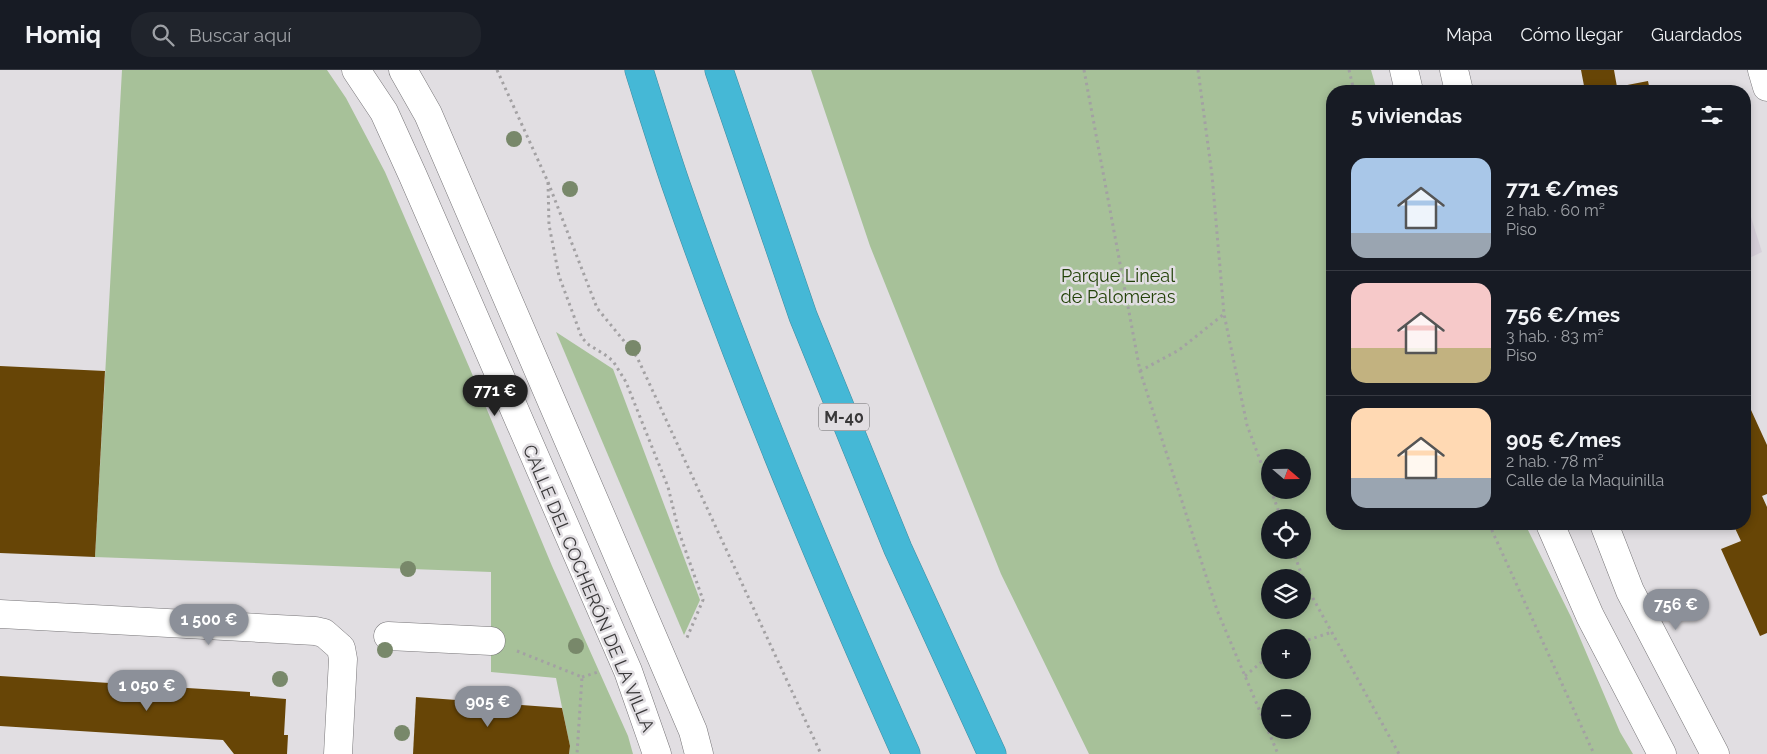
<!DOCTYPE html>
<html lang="es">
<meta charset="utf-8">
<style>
body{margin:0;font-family:Raleway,sans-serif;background:#20242c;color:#f1f3f6;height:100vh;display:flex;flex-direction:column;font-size:19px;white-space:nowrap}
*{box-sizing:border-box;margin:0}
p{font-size:16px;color:#9ea1a6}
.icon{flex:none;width:28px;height:28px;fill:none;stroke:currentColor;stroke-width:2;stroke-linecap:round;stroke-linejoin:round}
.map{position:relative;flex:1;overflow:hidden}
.drawer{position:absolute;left:1326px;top:15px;width:425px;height:445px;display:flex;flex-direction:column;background:#171b24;border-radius:20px;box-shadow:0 2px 8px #0003}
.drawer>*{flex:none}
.needle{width:32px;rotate:110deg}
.fabs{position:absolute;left:1261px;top:379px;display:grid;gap:10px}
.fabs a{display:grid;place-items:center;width:50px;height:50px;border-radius:50%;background:#171b24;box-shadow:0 2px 8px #0003;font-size:25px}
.price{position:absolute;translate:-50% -42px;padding:0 11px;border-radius:18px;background:#8c9099;color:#fff;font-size:16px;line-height:32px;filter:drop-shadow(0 1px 2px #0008)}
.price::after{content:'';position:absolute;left:50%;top:30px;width:15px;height:11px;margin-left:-8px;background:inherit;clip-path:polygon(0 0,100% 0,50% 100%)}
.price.on{background:#222;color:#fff}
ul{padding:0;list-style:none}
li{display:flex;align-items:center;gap:15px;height:125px;padding:0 25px}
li+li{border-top:1px solid #363941}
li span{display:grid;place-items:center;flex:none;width:140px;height:100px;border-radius:15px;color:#555}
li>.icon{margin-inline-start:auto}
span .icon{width:60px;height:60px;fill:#fffc;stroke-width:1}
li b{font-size:21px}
h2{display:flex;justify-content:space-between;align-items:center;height:60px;padding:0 25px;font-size:21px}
header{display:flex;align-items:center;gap:30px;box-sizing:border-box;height:70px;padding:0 25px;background:#171b24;border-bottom:1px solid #363941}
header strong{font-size:24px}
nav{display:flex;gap:28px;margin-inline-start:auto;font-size:18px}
.search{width:350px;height:45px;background:#20242c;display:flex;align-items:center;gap:12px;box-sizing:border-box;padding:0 18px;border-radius:20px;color:#9ea1a6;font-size:19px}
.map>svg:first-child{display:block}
.built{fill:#d7d0da}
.green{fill:#a7c199;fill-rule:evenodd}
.building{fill:#674506}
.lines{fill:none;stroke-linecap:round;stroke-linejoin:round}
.minor-casing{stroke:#777578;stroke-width:29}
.highway-casing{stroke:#418b9f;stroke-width:29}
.path{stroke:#a3a1a3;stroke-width:3;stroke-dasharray:2.5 4;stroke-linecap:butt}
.minor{stroke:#fff;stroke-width:28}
.highway{stroke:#45b8d6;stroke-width:28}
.tree{fill:#78886a}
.labels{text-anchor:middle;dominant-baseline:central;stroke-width:5;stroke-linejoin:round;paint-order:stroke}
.shield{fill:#e1dee2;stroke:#6b6a6c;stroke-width:1}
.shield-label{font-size:16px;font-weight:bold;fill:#393839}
.park-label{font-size:18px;fill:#224208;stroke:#e1dee2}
.street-label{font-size:18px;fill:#393839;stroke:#e1dee2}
</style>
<header>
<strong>Homiq</strong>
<div class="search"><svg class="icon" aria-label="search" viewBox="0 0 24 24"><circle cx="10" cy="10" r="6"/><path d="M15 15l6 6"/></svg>Buscar aquí</div>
<nav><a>Mapa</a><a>Cómo llegar</a><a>Guardados</a></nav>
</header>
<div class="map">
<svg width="1767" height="684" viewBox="0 0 1767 684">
<rect width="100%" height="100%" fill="#e1dee2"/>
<path class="built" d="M1745,128L1762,182L1745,190Z"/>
<g class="green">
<path d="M122,0H327L346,28L385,102L470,299L552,496L628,666L633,684H569L570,676L556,608L491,602V502L95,487Z"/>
<path d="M811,0H1371L1377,21H1332V454H1525L1571,547L1620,662L1633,684H1089L1001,504L870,176ZM1270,388H1302V420H1270ZM1270,448H1302V480H1270ZM1270,508H1302V540H1270ZM1270,568H1302V600H1270ZM1270,628H1302V660H1270Z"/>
<path d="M556,262L613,299L700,530L684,565Z"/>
</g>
<g class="building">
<path d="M1581,0H1614L1617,17L1648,11L1650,21H1585Z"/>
<path d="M0,296L105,301L95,487L0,483Z"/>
<path d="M1751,340L1767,375V424L1762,426L1767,437V563L1760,566L1721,479L1741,471L1733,454H1745V343Z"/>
<path d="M0,606L250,622V626L286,629L284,665H288L287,684H234L223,670L0,656Z"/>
<path d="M416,627L562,638L570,676L569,684H413Z"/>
</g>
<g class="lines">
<g class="minor-casing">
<g id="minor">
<path d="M356,0L384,42L413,106L628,601L657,684"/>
<path d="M403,0L428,44C517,250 605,455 693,661L699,684"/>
<path d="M1404,0L1409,21"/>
<path d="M1454,0L1459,21"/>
<path d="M1762,0L1767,17"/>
<path d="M1550,454L1590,546L1662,684"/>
<path d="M1604,454L1630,521L1715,684"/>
<path d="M0,544L315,561L324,563L341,578L343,589L338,684"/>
<path d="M388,566L491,571"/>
</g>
</g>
<g class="highway-casing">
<g id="highway">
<path d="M639,0C651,38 663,77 676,115C743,309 822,497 906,684"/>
<path d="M719,0L803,246L898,479L992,684"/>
</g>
</g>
<g class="path">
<path d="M497,0L548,112L549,155L559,206L582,268L589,275L604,284L613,291L626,312L668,417L679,462L703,530L686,570"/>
<path d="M1084,0L1140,301L1217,540L1278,684"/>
<path d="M1198,0L1212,105L1224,244L1247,355L1270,417"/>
<path d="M1349,0L1354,21"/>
<path d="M548,112L597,238L637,287L821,684"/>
<path d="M1140,301L1179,280L1224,244"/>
<path d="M1271,420L1281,448"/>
<path d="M1489,454L1594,684"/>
<path d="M1293,480L1304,512L1399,684"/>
<path d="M1302,572L1332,562"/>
<path d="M517,581L582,607L577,684"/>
<path d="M1245,606L1270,585"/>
<path d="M582,607L598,602"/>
</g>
<use href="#minor" class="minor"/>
<use href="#highway" class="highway"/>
</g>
<g class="tree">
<circle cx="514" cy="69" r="8"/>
<circle cx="570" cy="119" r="8"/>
<circle cx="633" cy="278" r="8"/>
<circle cx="408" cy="499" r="8"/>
<circle cx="576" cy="576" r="8"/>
<circle cx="385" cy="580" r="8"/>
<circle cx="280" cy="609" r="8"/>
<circle cx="402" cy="663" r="8"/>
</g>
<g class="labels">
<rect class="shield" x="819" y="333.5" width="50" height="27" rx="4"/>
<g class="shield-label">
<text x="844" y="347">M-40</text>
</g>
<g class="park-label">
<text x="1118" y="205">Parque Lineal<tspan x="1118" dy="21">de Palomeras</tspan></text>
</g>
<g class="street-label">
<text transform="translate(589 518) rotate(67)">CALLE DEL COCHERÓN DE LA VILLA</text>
</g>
</g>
</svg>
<div class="fabs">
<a><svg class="needle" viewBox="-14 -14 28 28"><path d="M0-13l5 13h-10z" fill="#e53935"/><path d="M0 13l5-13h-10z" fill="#9ea1a6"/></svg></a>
<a><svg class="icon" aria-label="locate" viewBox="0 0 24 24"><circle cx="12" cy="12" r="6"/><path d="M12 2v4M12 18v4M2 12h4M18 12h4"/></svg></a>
<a><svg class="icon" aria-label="layers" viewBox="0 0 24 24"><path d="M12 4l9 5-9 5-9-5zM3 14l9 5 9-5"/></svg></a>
<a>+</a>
<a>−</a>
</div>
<b class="price on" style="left:495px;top:347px">771 €</b>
<b class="price" style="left:1676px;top:561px">756 €</b>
<b class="price" style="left:209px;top:576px">1 500 €</b>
<b class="price" style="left:147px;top:642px">1 050 €</b>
<b class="price" style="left:488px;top:658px">905 €</b>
<section class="drawer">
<h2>5 viviendas<svg class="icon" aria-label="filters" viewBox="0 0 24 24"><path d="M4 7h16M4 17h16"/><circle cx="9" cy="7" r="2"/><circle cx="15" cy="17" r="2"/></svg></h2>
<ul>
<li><span style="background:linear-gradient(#a9c7e8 75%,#9aa5b1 0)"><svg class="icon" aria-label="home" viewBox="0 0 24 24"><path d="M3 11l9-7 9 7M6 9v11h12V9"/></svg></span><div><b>771 €/mes</b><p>2 hab. · 60 m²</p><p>Piso</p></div></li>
<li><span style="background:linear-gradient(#f6c9c9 65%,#c2b280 0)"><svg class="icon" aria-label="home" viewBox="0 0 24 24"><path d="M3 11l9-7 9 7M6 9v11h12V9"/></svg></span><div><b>756 €/mes</b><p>3 hab. · 83 m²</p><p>Piso</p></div></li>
<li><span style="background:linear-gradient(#ffd9b3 70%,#9aa5b1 0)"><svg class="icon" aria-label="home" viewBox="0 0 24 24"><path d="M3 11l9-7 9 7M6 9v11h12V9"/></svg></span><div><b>905 €/mes</b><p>2 hab. · 78 m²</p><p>Calle de la Maquinilla</p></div></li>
</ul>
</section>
</div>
